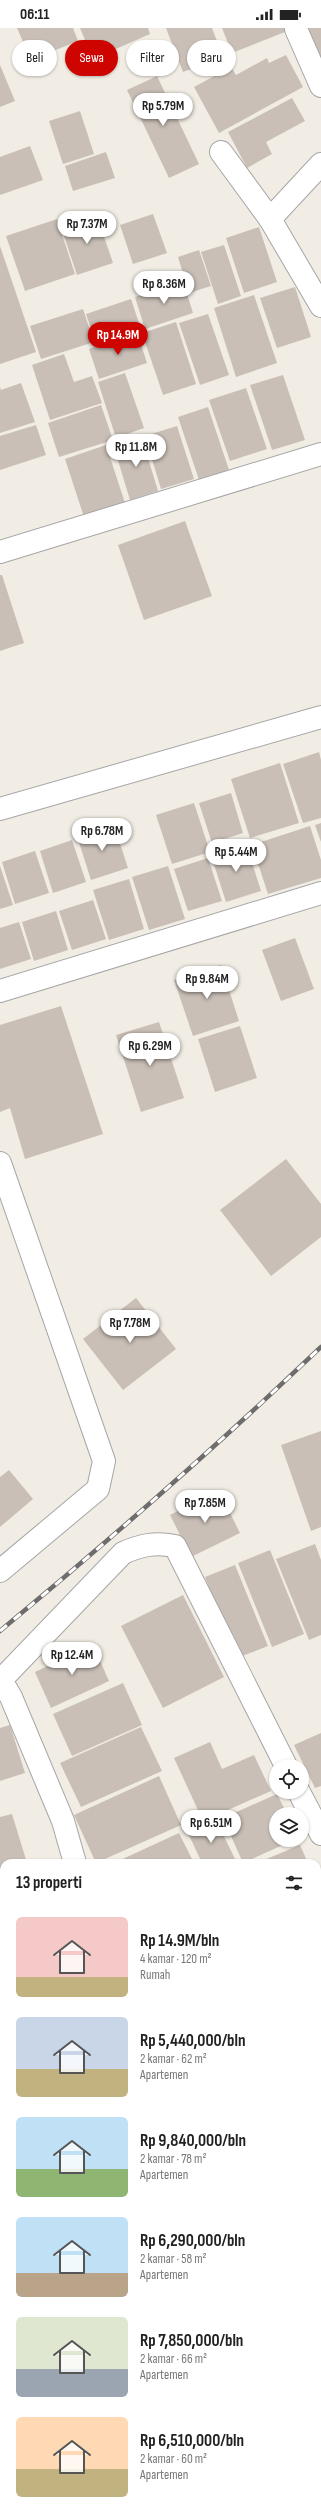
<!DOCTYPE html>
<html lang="id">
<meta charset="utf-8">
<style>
body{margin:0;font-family:"Sofia Sans Condensed",sans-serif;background:#f6f6f6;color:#222;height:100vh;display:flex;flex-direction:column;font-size:15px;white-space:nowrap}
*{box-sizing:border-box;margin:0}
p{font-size:13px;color:#767676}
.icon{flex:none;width:22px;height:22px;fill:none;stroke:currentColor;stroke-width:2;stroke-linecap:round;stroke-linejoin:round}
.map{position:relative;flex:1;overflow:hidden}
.panel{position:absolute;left:0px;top:1831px;width:321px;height:656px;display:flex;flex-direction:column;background:#fff;border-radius:12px 12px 0 0;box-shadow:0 1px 3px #0004}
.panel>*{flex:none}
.banner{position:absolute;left:12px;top:12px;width:297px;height:36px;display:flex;gap:8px}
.tools{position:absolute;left:269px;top:1731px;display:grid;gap:8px}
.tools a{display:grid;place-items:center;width:40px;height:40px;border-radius:50%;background:#fff;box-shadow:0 1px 3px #0004;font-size:20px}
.price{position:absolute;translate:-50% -34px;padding:0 9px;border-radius:14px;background:#fff;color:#222;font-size:13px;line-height:26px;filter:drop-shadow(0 1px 2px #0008)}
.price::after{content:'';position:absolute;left:50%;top:24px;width:12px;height:9px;margin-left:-6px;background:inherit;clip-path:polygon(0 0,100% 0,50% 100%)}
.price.current{background:#ce0400;color:#fff}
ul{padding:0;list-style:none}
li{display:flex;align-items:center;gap:12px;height:100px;padding:0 16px}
li span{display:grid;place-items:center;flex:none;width:112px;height:80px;border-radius:6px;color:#555}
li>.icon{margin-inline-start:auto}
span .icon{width:48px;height:48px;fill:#fffc;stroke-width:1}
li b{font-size:17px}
h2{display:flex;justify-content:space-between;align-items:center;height:48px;padding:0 16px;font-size:17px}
.tag{padding:0 14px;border-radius:18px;background:#fff;box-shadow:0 1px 3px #0004;font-size:14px;line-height:36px}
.tag.current{background:#ce0400;color:#fff}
.status{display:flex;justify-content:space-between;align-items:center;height:28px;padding:0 20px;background:#fff;direction:ltr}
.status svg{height:11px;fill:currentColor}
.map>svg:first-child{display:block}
.building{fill:#c9bfb7}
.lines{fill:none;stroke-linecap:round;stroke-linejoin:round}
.street-casing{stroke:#a6a6a6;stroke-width:24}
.street{stroke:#fff;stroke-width:22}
.rail-casing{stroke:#6d6d6d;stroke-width:4.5}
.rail{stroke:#fff;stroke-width:3;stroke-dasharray:9;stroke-linecap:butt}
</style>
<div class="status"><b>06:11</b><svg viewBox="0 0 49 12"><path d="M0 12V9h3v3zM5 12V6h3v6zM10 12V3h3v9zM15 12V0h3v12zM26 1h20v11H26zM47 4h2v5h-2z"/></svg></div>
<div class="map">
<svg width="321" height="2487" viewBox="0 0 321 2487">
<rect width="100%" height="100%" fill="#f1ede4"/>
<g class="building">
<path d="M17,0H73L78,13L31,32Z"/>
<path d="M80,0H148L150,6L93,31Z"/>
<path d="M166,0H212L223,29L183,44Z"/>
<path d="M222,0H289L290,2L232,25Z"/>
<path d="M307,0H321V33Z"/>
<path d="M286,27L303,59L219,105L194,59L231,39L236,47L267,30L269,35Z"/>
<path d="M0,37L15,73L0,79Z"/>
<path d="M157,48L199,136L169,150L127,62Z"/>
<path d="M292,70L305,93L266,114L272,126L247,140L228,104Z"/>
<path d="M80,83L94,126L63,136L49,93Z"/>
<path d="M30,118L43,152L0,167V129Z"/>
<path d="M106,124L115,150L73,163L65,138Z"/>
<path d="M153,186L167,225L133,236L120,197Z"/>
<path d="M97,188L113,235L77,247L61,199Z"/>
<path d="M57,191L75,246L25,263L6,208Z"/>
<path d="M259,199L277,254L244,265L226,210Z"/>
<path d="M224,217L241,268L218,276L201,224Z"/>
<path d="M0,218L36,324L0,336Z"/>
<path d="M199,222L211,258L189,265L178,229Z"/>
<path d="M183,253L193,285L145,301L135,269Z"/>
<path d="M295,259L311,309L277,320L260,270Z"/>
<path d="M254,267L277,335L236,349L214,280Z"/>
<path d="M131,271L141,301L96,316L86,286Z"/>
<path d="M83,281L94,314L41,331L30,298Z"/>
<path d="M208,286L229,347L200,357L179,295Z"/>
<path d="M176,294L196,356L163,367L142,305Z"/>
<path d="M137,304L147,335L99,351L89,321Z"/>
<path d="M64,326L74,354L92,348L102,375L50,392L32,337Z"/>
<path d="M125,345L144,400L116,410L98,354Z"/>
<path d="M283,347L305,412L272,422L250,357Z"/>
<path d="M21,355L35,394L0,405V359L1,362Z"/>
<path d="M246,360L267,421L230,433L209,372Z"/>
<path d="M101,377L113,412L59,429L48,395Z"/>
<path d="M208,379L229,442L199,452L178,389Z"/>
<path d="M36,397L46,427L0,442V408Z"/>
<path d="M177,398L194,451L161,461L145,408Z"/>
<path d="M141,407L158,463L130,472L113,416Z"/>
<path d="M106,417L125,475L84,489L65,431Z"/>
<path d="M185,493L212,568L144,592L118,517Z"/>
<path d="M0,547H2L24,615L0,623Z"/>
<path d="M319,724L321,732V790L303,795L283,736Z"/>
<path d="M280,735L299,795L250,810L231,751Z"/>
<path d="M231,765L243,805L212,815L199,775Z"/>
<path d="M194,775L210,824L172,836L156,787Z"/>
<path d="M321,795V814L315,797Z"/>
<path d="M114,797L128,840L91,852L77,808Z"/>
<path d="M310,798L321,832V850L268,866L252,817Z"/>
<path d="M72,812L86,854L53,865L40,823Z"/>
<path d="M246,816L261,863L226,874L211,827Z"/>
<path d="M35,823L49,865L15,876L2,834Z"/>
<path d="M208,830L222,873L188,883L174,841Z"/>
<path d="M0,838L13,877L0,881Z"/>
<path d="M168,838L185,891L149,902L132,849Z"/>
<path d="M129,851L144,901L109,912L93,862Z"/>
<path d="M93,872L106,911L72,922L59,883Z"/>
<path d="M56,883L68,922L34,933L22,894Z"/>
<path d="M19,894L31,931L0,941V900Z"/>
<path d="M295,910L314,961L281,973L262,922Z"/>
<path d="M221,937L239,993L193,1008L174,952Z"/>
<path d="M61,978L103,1106L25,1131L10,1080L0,1084V997Z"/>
<path d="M159,994L184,1070L141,1084L116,1007Z"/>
<path d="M240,998L257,1050L215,1064L198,1011Z"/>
<path d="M286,1131L321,1176V1209L271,1248L220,1182Z"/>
<path d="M136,1270L176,1321L123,1362L83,1311Z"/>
<path d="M321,1403V1499L311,1503L281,1417Z"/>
<path d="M9,1442L33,1471L0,1499V1449Z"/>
<path d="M219,1463L240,1505L191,1529L170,1487Z"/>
<path d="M315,1516L321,1532V1607L309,1612L276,1531Z"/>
<path d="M270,1522L304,1606L272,1619L238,1535Z"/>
<path d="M235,1537L268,1618L237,1630L205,1549Z"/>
<path d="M183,1567L224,1649L163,1680L121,1598Z"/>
<path d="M93,1617L109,1653L51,1680L35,1644Z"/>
<path d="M123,1655L142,1697L72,1728L53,1686Z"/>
<path d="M10,1697L25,1745L0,1753V1700Z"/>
<path d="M141,1699L162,1743L81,1779L60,1735Z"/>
<path d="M321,1705V1758L315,1760L294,1717Z"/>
<path d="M210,1714L222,1741L254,1727L271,1763L203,1793L174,1730Z"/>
<path d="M159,1748L181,1797L96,1835L74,1787Z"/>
<path d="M277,1766L287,1786H276V1812H294L243,1835L223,1790Z"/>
<path d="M12,1786L27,1835H4V1842L0,1843V1789Z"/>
<path d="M215,1790L237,1835H202L187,1803Z"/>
<path d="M179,1805L194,1835H114Z"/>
<path d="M300,1817L308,1835H257Z"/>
<path d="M4,1854V1879L0,1867V1855Z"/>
<path d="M321,1905V1928L317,1929V1906Z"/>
<path d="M321,1936V1961L317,1962V1938Z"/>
<path d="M321,1967V1993L317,1994V1968Z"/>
<path d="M321,2001V2017L317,2002Z"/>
<path d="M0,2090L4,2102V2189L0,2190Z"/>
<path d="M321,2180V2238L317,2226V2182Z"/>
<path d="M4,2278V2406L0,2408V2279Z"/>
<path d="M321,2343V2383H320L317,2370V2344Z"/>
<path d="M4,2448V2483H189L190,2487H0V2449Z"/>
</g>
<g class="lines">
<g class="street-casing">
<g id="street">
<path d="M296,1L321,58"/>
<path d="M221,124L270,191L321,278"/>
<path d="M270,191L321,136"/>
<path d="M0,524L321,426"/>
<path d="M0,781L321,689"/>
<path d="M0,963L321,865"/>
<path d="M0,1135L104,1433L98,1461L0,1543"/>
<path d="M299,1764L321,1806"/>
<path d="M75,1835L63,1793L11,1669L1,1652L123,1525C141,1517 155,1514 175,1518L286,1738"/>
<path d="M317,2412L321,2411"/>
</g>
</g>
<use href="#street" class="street"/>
<g class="rail-casing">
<path id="rail" d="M0,1603C110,1512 218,1417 321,1319"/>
</g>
<use href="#rail" class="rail"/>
</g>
</svg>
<div class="tools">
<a><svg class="icon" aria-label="locate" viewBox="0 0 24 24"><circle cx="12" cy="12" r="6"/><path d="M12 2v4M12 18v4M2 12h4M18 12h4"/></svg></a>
<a><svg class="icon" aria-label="layers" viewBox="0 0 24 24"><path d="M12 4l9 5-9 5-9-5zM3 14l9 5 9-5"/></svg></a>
</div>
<b class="price" style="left:163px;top:99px">Rp 5.79M</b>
<b class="price" style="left:87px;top:217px">Rp 7.37M</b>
<b class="price" style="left:164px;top:277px">Rp 8.36M</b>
<b class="price current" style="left:118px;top:328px">Rp 14.9M</b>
<b class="price" style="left:136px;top:440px">Rp 11.8M</b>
<b class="price" style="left:102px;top:824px">Rp 6.78M</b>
<b class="price" style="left:236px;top:845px">Rp 5.44M</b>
<b class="price" style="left:207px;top:972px">Rp 9.84M</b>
<b class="price" style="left:150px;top:1039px">Rp 6.29M</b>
<b class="price" style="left:130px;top:1316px">Rp 7.78M</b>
<b class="price" style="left:205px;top:1496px">Rp 7.85M</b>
<b class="price" style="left:72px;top:1648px">Rp 12.4M</b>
<b class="price" style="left:211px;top:1816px">Rp 6.51M</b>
<div class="banner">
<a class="tag">Beli</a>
<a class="tag current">Sewa</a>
<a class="tag">Filter</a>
<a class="tag">Baru</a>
</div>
<section class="panel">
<h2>13 properti<svg class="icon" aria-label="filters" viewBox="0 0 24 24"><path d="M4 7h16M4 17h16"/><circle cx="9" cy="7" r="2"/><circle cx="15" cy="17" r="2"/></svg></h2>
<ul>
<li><span style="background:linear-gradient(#f6c9c9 75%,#c2b280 0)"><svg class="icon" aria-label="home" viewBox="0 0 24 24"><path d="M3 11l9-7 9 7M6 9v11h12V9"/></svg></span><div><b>Rp 14.9M/bln</b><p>4 kamar · 120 m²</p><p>Rumah</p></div></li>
<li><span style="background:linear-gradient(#c9d6e8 65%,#c2b280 0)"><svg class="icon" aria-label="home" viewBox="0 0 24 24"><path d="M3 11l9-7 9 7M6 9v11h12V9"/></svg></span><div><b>Rp 5,440,000/bln</b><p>2 kamar · 62 m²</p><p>Apartemen</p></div></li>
<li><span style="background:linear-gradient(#bfe0f5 65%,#8fb573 0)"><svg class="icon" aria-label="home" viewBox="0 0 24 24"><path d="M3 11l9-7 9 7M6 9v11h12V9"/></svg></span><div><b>Rp 9,840,000/bln</b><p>2 kamar · 78 m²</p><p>Apartemen</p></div></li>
<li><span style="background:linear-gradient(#bfe0f5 70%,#b9a48a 0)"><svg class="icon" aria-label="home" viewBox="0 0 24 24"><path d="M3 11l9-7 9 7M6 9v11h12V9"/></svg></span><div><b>Rp 6,290,000/bln</b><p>2 kamar · 58 m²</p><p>Apartemen</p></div></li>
<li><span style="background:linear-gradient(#dfe7d0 65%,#9aa5b1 0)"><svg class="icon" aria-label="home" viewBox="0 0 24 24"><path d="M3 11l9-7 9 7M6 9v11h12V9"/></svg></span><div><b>Rp 7,850,000/bln</b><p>2 kamar · 66 m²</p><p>Apartemen</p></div></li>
<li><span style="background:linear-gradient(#ffd9b3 65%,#c2b280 0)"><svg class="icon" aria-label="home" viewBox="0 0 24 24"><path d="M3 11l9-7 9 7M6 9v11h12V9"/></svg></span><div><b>Rp 6,510,000/bln</b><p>2 kamar · 60 m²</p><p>Apartemen</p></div></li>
</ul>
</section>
</div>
